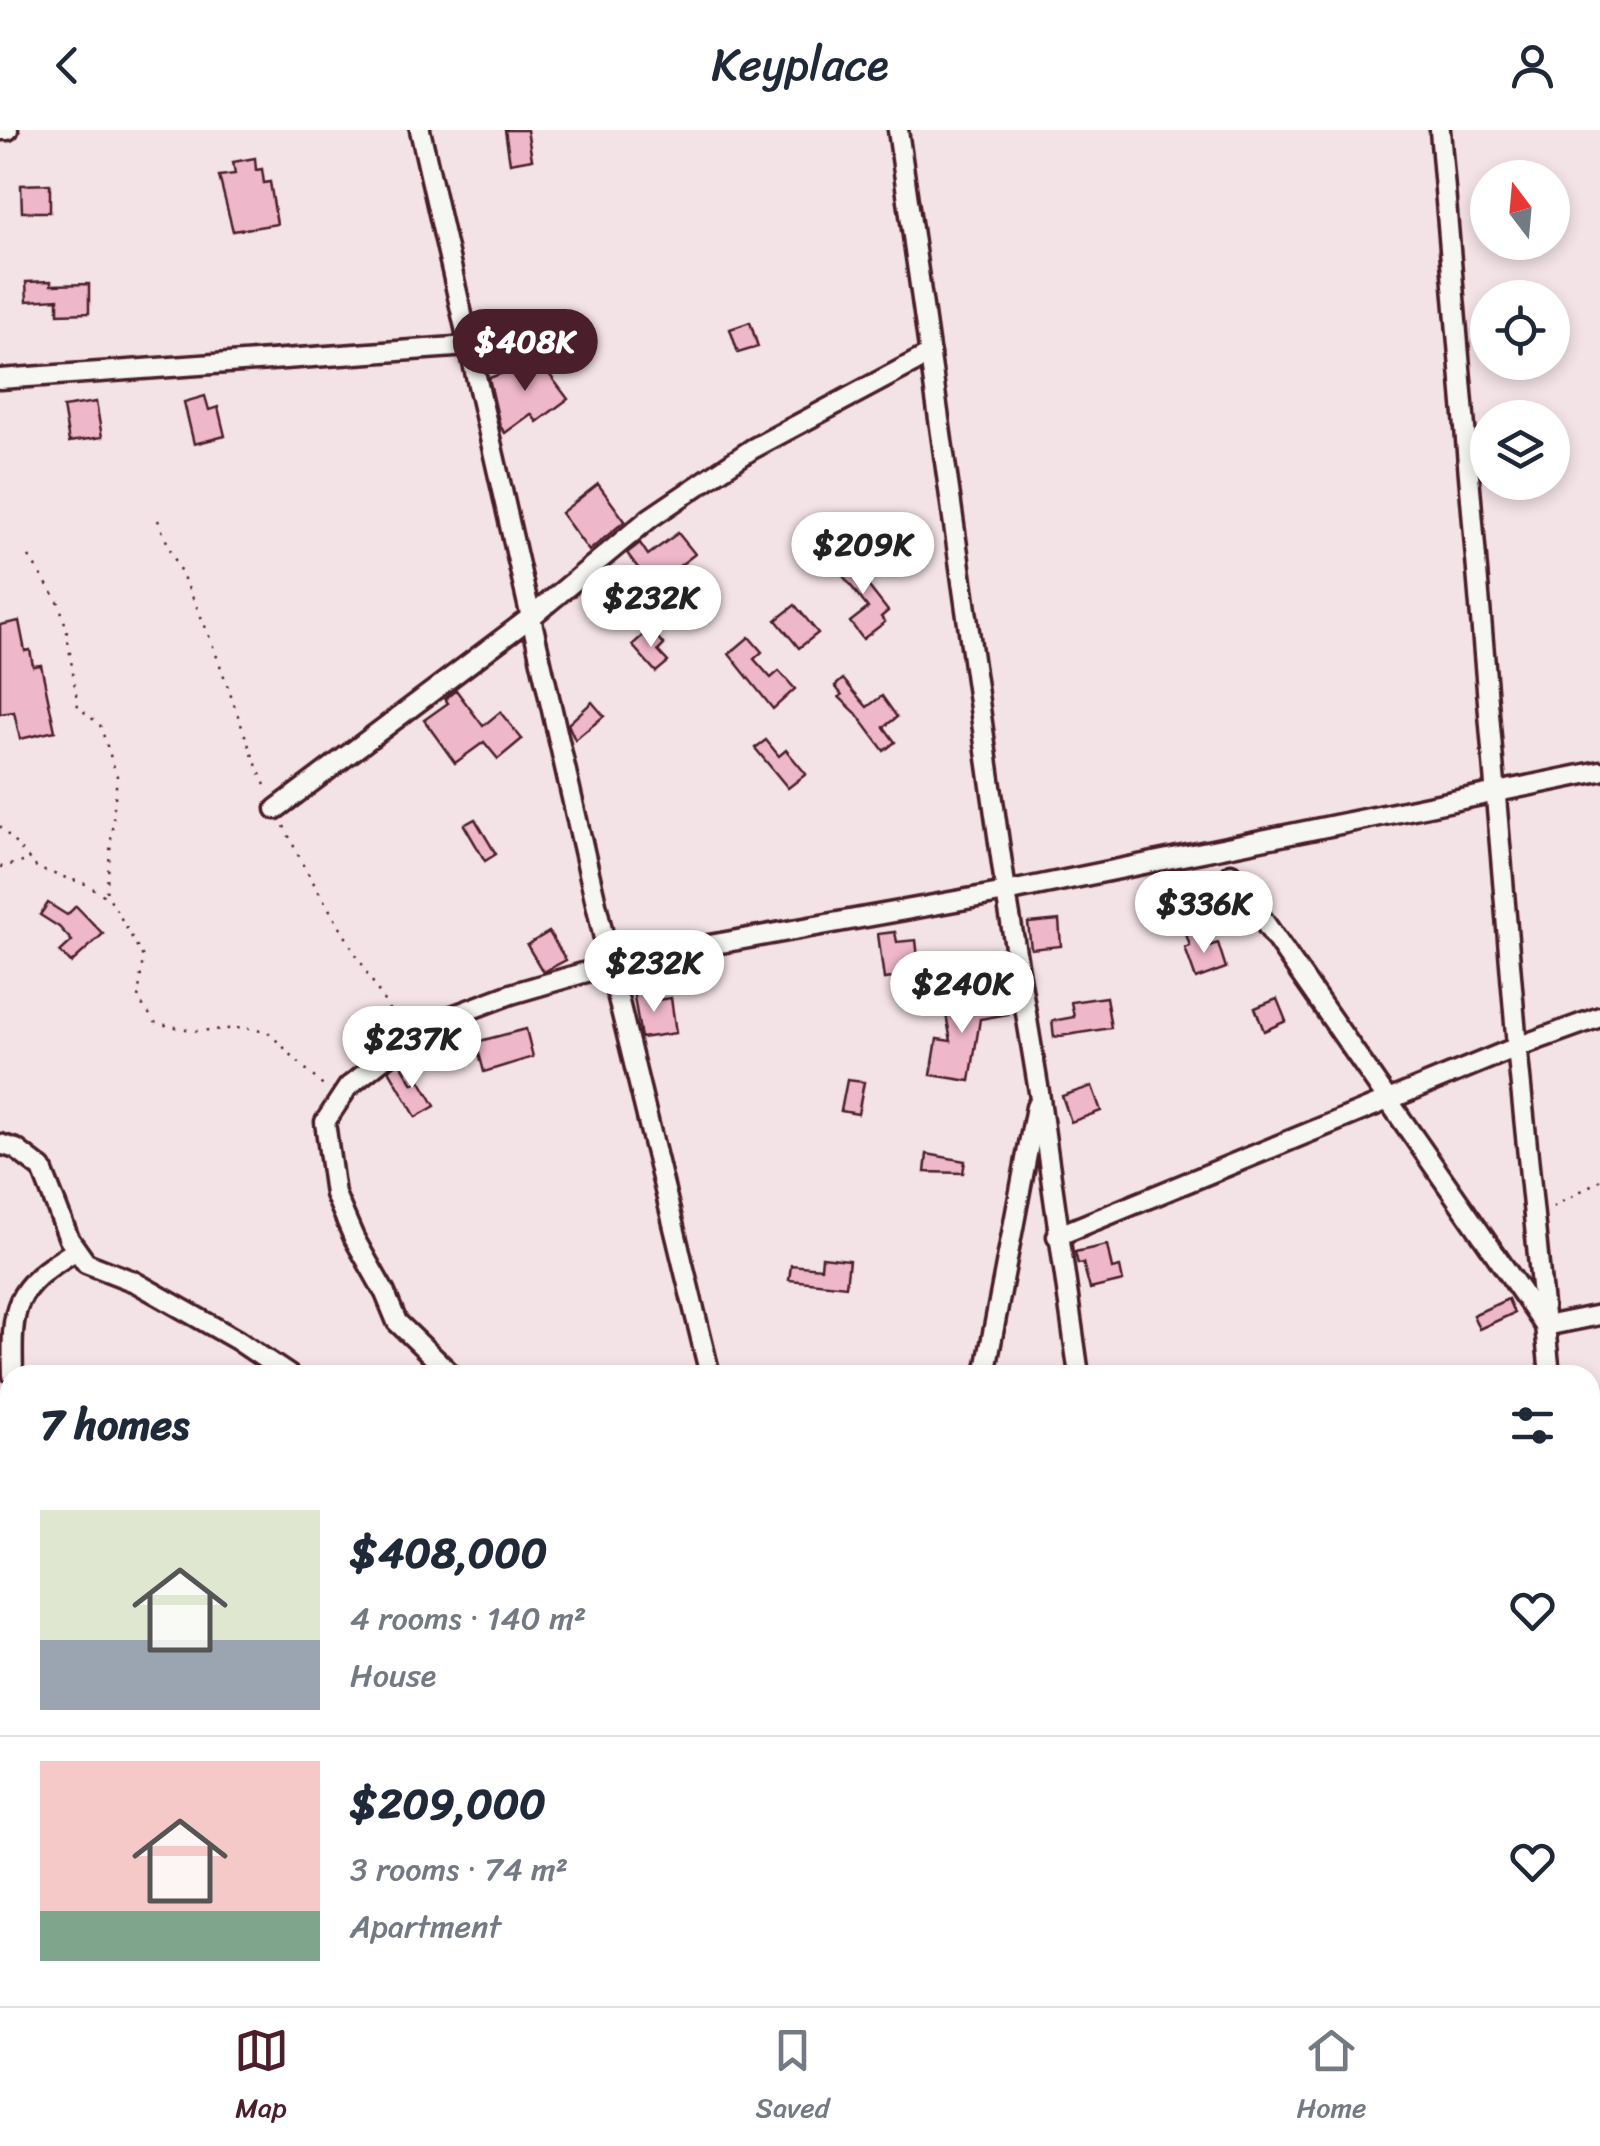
<!DOCTYPE html>
<meta charset="utf-8">
<style>
body{margin:0;font-family:Sriracha,sans-serif;background:#f6f6f7;color:#1f2937;height:100vh;display:flex;flex-direction:column;font-size:38px;white-space:nowrap}
*{box-sizing:border-box;margin:0}
p{font-size:32px;color:#747a83}
.icon{flex:none;width:55px;height:55px;fill:none;stroke:currentColor;stroke-width:2;stroke-linecap:round;stroke-linejoin:round}
.map{position:relative;flex:1;overflow:hidden}
.sheet{position:absolute;left:0px;top:1235px;width:1600px;height:642px;display:flex;flex-direction:column;background:#fff;border-radius:30px 30px 0 0;box-shadow:0 5px 15px #0003}
.sheet>*{flex:none}
.needle{width:65px;rotate:344deg}
.tools{position:absolute;left:1470px;top:30px;display:grid;gap:20px}
.tools a{display:grid;place-items:center;width:100px;height:100px;border-radius:50%;background:#fff;box-shadow:0 5px 15px #0003;font-size:50px}
.price{position:absolute;translate:-50% -85px;padding:0 22px;border-radius:35px;background:#fff;color:#222;font-size:32px;line-height:65px;filter:drop-shadow(0 2px 5px #0008)}
.price::after{content:'';position:absolute;left:50%;top:60px;width:30px;height:22px;margin-left:-15px;background:inherit;clip-path:polygon(0 0,100% 0,50% 100%)}
.price.on{background:#4a1f2b;color:#fff}
ul{padding:0;list-style:none}
li{display:flex;align-items:center;gap:30px;height:250px;padding:0 40px}
li+li{border-top:2px solid #e0e1e3}
li span{display:grid;place-items:center;flex:none;width:280px;height:200px;border-radius:0px;color:#555}
li>.icon{margin-inline-start:auto}
span .icon{width:120px;height:120px;fill:#fffc;stroke-width:1}
li b{font-size:42px}
h2{display:flex;justify-content:space-between;align-items:center;height:120px;padding:0 40px;font-size:42px}
header{display:flex;justify-content:space-between;align-items:center;height:130px;padding:0 40px;background:#fff;font-size:45px;font-weight:600}
.dock{display:flex;justify-content:space-around;align-items:center;height:140px;border-top:2px solid #e0e1e3;background:#fff;font-size:28px;color:#747a83}
.dock a{display:grid;justify-items:center;gap:5px}
.dock .on{color:#4a1f2b}
.map>svg:first-child{display:block}
.green{fill:#c0e29c;stroke:#858064;stroke-width:2.5}
.building{fill:#efb7ca;stroke:#4a1f2b;stroke-width:2.5}
.lines{fill:none;stroke-linecap:round;stroke-linejoin:round}
.street-casing{stroke:#4a1f2b;stroke-width:25}
.path{stroke:#4a1f2b;stroke-width:2.5;stroke-dasharray:2.5 8;stroke-linecap:butt}
.street{stroke:#f6f6f2;stroke-width:18}
</style>
<header><svg class="icon" aria-label="back" viewBox="0 0 24 24"><path d="M15 5l-7 7 7 7"/></svg>Keyplace<svg class="icon" aria-label="person" viewBox="0 0 24 24"><circle cx="12" cy="8" r="4"/><path d="M4 21q1-7 8-7t8 7"/></svg></header>
<div class="map">
<svg width="1600" height="1876" viewBox="0 0 1600 1876">
<rect width="100%" height="100%" fill="#f4e3e6"/>
<filter id="ink" filterUnits="userSpaceOnUse"><feTurbulence type="fractalNoise" baseFrequency=".01" numOctaves="2"/><feDisplacementMap in="SourceGraphic" scale="20" xChannelSelector="R" yChannelSelector="G"/><feConvolveMatrix kernelMatrix="1 2 1 2 8 2 1 2 1" color-interpolation-filters="sRGB"/></filter>
<g filter="url(#ink)">
<path class="green" d="M461,1868H994L990,1876H464Z"/>
<g class="building">
<path d="M505,0H527L532,29L510,33Z"/>
<path d="M255,28L256,40L262,39L264,53L270,52L277,94L233,101L219,46L235,44L233,32Z"/>
<path d="M50,54V82H22L21,55Z"/>
<path d="M51,151V155L89,154V183L58,184V169L27,171L26,152Z"/>
<path d="M750,192L758,217L738,223L730,199Z"/>
<path d="M542,229L546,240L568,269L537,292L531,284L505,303L500,296L489,248Z"/>
<path d="M205,266L209,280L218,277L225,306L194,314L184,272Z"/>
<path d="M96,272L102,307L69,312L63,277Z"/>
<path d="M598,354L625,391L589,421L561,383Z"/>
<path d="M678,403L695,424L652,457L627,423L640,413L648,425Z"/>
<path d="M854,425L873,449L866,453L888,481L881,487L885,492L863,509L850,492L868,478L837,438Z"/>
<path d="M795,475L818,503L799,518L776,490Z"/>
<path d="M19,491L25,521L30,520L33,536L41,535L55,601L20,609L14,582L0,584V495Z"/>
<path d="M650,499L664,515L658,521L668,532L656,542L632,515Z"/>
<path d="M749,507L762,522L754,529L771,548L779,541L795,559L773,579L729,524Z"/>
<path d="M843,549L867,577L882,566L897,587L884,597L895,612L884,621L856,583L839,567L842,565L835,556Z"/>
<path d="M456,560L483,596L500,582L522,609L498,629L484,612L455,633L424,590L448,573L445,569Z"/>
<path d="M592,572L604,586L575,610L568,594Z"/>
<path d="M766,610L779,626L786,620L806,644L788,658L755,618Z"/>
<path d="M475,689L496,724L485,731L464,695Z"/>
<path d="M48,773L67,785L76,776L103,804L71,833L60,822L72,811L59,797L40,785Z"/>
<path d="M1059,790L1061,816L1031,819L1028,793Z"/>
<path d="M1199,798L1206,817L1218,813L1226,838L1196,849L1185,818L1190,816L1186,804Z"/>
<path d="M549,802L566,830L543,842L527,815Z"/>
<path d="M895,802L897,812L916,810L920,845L884,849L878,804Z"/>
<path d="M647,858L649,871L671,868L676,903L641,908L633,861Z"/>
<path d="M977,864L979,876L1006,871L1008,884L980,889L970,951L931,945L937,909L951,911L943,868Z"/>
<path d="M1106,867L1111,898L1054,907L1052,891L1074,887L1071,872Z"/>
<path d="M1277,869L1286,891L1264,901L1255,878Z"/>
<path d="M526,899L533,927L484,942L476,912Z"/>
<path d="M400,932L413,954L420,950L435,976L416,987L389,940Z"/>
<path d="M847,950L864,952L858,984L841,981Z"/>
<path d="M1092,956L1101,981L1071,992L1062,966Z"/>
<path d="M927,1024L965,1031L963,1043L925,1042Z"/>
<path d="M1107,1115L1112,1139L1120,1137L1123,1151L1090,1159L1083,1133L1078,1134L1075,1122Z"/>
<path d="M822,1127L849,1130L846,1156L789,1150L791,1135L821,1138Z"/>
<path d="M1508,1169L1514,1183L1479,1199L1473,1185Z"/>
</g>
<g class="lines">
<g class="street-casing">
<g id="street">
<path d="M0,0H8"/>
<path d="M420,0L610,835L710,1245"/>
<path d="M898,0L1006,762L1039,962L1079,1245"/>
<path d="M1440,0L1517,917L1550,1245"/>
<path d="M0,249L469,216"/>
<path d="M276,679L531,487L650,388L752,319L930,224"/>
<path d="M1231,744L1545,1196L1600,1185"/>
<path d="M0,1014L16,1019L42,1039L69,1109L86,1133L135,1152L237,1210L289,1245"/>
<path d="M1057,1106L1517,917L1600,887"/>
<path d="M13,1245C11,1175 13,1158 75,1121"/>
<path d="M452,1245L397,1192L385,1163L354,1108L335,1064L325,992L348,957L423,897L511,864L631,829L1006,762L1600,641"/>
<path d="M985,1245L1036,977"/>
<path d="M1590,1315L1600,1309"/>
<path d="M0,1381L10,1384"/>
<path d="M1590,1417L1600,1415"/>
<path d="M0,1640L10,1637"/>
<path d="M0,1771L10,1769"/>
<path d="M1590,1844L1592,1876"/>
<path d="M162,1868L164,1876"/>
<path d="M1147,1868L1164,1876"/>
<path d="M114,1876L146,1868"/>
<path d="M999,1876L1003,1868"/>
<path d="M1235,1876L1274,1868"/>
</g>
</g>
<g class="path">
<path d="M158,390C170,422 186,451 199,482C225,541 241,603 268,662"/>
<path d="M29,427L59,473L66,497L78,577L100,595L117,646L106,765"/>
<path d="M0,696L38,739L86,754L110,769L143,827L138,869L156,893L196,901L242,898L268,902L325,958"/>
<path d="M284,696L303,735L397,893"/>
<path d="M0,737L28,731"/>
<path d="M1553,1077L1600,1050"/>
</g>
<use href="#street" class="street"/>
</g>
</g>
</svg>
<div class="tools">
<a><svg class="needle" viewBox="-14 -14 28 28"><path d="M0-13l5 13h-10z" fill="#e53935"/><path d="M0 13l5-13h-10z" fill="#747a83"/></svg></a>
<a><svg class="icon" aria-label="locate" viewBox="0 0 24 24"><circle cx="12" cy="12" r="6"/><path d="M12 2v4M12 18v4M2 12h4M18 12h4"/></svg></a>
<a><svg class="icon" aria-label="layers" viewBox="0 0 24 24"><path d="M12 4l9 5-9 5-9-5zM3 14l9 5 9-5"/></svg></a>
</div>
<b class="price on" style="left:525px;top:264px">$408K</b>
<b class="price" style="left:863px;top:467px">$209K</b>
<b class="price" style="left:651px;top:520px">$232K</b>
<b class="price" style="left:1204px;top:826px">$336K</b>
<b class="price" style="left:654px;top:885px">$232K</b>
<b class="price" style="left:962px;top:906px">$240K</b>
<b class="price" style="left:412px;top:961px">$237K</b>
<section class="sheet">
<h2>7 homes<svg class="icon" aria-label="filters" viewBox="0 0 24 24"><path d="M4 7h16M4 17h16"/><circle cx="9" cy="7" r="2"/><circle cx="15" cy="17" r="2"/></svg></h2>
<ul>
<li><span style="background:linear-gradient(#dfe7d0 65%,#9aa5b1 0)"><svg class="icon" aria-label="home" viewBox="0 0 24 24"><path d="M3 11l9-7 9 7M6 9v11h12V9"/></svg></span><div><b>$408,000</b><p>4 rooms · 140 m²</p><p>House</p></div><svg class="icon" aria-label="heart" viewBox="0 0 24 24"><path d="M12 20l-8-8c-3-5 5-10 8-4 3-6 11-1 8 4z"/></svg></li>
<li><span style="background:linear-gradient(#f6c9c9 75%,#7fa58c 0)"><svg class="icon" aria-label="home" viewBox="0 0 24 24"><path d="M3 11l9-7 9 7M6 9v11h12V9"/></svg></span><div><b>$209,000</b><p>3 rooms · 74 m²</p><p>Apartment</p></div><svg class="icon" aria-label="heart" viewBox="0 0 24 24"><path d="M12 20l-8-8c-3-5 5-10 8-4 3-6 11-1 8 4z"/></svg></li>
</ul>
</section>
</div>
<nav class="dock">
<a class="on"><svg class="icon" aria-label="map" viewBox="0 0 24 24"><path d="M3 6l6-2 6 2 6-2v14l-6 2-6-2-6 2zM9 4v14M15 6v14"/></svg>Map</a>
<a><svg class="icon" aria-label="saved" viewBox="0 0 24 24"><path d="M7 4h10v16l-5-4-5 4z"/></svg>Saved</a>
<a><svg class="icon" aria-label="home" viewBox="0 0 24 24"><path d="M3 11l9-7 9 7M6 9v11h12V9"/></svg>Home</a>
</nav>
